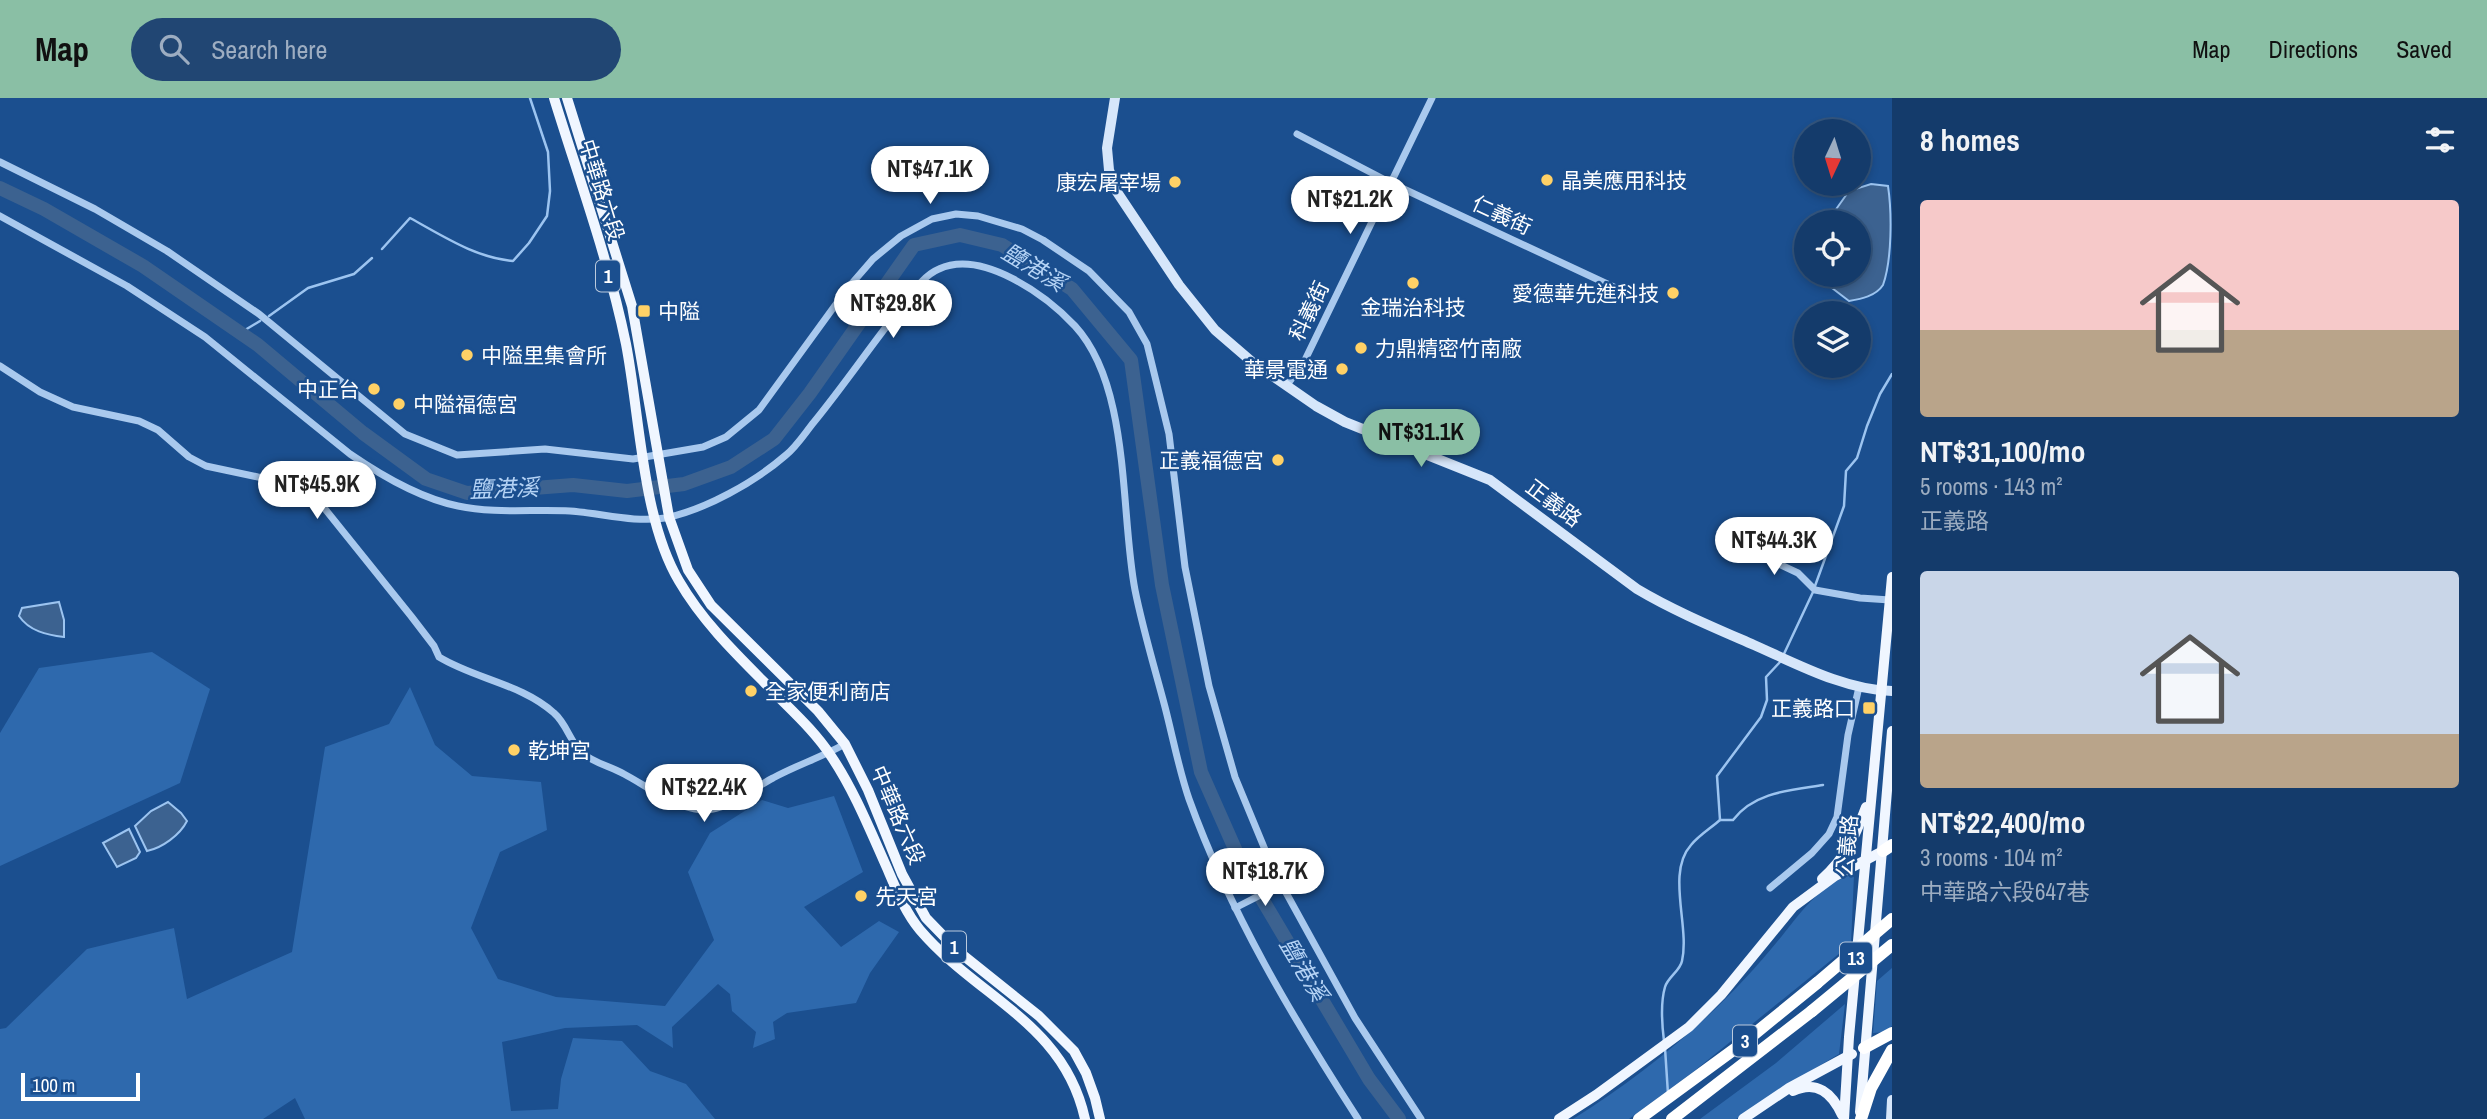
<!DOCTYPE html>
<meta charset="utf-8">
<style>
body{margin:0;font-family:"Archivo Narrow","Noto Sans TC",sans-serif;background:#214673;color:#f1f3f6;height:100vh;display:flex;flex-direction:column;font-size:26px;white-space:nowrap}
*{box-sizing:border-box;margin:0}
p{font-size:23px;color:#9dadc1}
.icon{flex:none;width:38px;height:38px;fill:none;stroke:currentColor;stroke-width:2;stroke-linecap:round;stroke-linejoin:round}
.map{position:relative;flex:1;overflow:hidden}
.details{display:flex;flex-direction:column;background:#143b6b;width:595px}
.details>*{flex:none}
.needle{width:46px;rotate:184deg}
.controls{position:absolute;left:1794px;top:21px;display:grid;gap:14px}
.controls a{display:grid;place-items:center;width:77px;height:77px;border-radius:50%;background:#143b6b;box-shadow:0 4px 10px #0003,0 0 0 2px #33557e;font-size:35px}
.scale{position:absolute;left:21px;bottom:18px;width:119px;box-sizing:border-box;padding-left:7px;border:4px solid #fff;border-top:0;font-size:19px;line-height:24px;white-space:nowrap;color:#fff;-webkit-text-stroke:5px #1b4f8f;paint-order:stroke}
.price{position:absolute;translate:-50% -60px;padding:0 16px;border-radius:24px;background:#fff;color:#222;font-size:23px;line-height:46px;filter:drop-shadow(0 2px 4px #0008)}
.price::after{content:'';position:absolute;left:50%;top:42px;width:21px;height:16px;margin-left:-10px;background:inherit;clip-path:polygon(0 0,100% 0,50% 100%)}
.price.selected{background:#8abfa5;color:#111}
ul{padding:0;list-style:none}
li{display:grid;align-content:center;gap:14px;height:371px;padding:0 28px}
li span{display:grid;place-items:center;height:217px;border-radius:7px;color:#555}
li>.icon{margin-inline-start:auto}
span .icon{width:126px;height:126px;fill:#fffc;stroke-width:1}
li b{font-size:30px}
h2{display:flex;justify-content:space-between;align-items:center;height:84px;padding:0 28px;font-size:30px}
header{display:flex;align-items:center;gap:42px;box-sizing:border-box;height:98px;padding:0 35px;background:#8abfa5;color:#111}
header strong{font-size:33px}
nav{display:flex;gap:38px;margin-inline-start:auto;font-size:24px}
.search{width:490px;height:63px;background:#214673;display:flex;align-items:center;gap:18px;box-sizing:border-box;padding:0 24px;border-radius:38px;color:#9dadc1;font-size:26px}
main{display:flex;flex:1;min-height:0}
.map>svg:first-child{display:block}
.green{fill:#2e69ad}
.water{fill:#3c6290;stroke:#9cc4f0;stroke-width:2}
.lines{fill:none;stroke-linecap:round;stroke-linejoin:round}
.stream{stroke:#9cc4f0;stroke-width:2.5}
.river{stroke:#3c6290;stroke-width:14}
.street{stroke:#a9c9ee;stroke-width:7}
.secondary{stroke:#d6e6fa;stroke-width:10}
.primary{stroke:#f0f6ff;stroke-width:10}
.highway{stroke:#fff;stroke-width:12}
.highway-bridge{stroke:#fff;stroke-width:12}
.poi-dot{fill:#ffd166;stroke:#1b4f8f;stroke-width:2.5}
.labels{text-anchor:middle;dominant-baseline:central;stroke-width:5;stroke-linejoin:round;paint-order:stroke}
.shield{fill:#1b4f8f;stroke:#bbcadd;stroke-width:2}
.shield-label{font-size:19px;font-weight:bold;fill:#fff}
.poi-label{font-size:21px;fill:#fff;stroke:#1b4f8f;text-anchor:start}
.street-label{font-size:21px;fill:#fff;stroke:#1b4f8f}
.water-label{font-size:23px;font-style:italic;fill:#b5d3f5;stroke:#1b4f8f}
</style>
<header>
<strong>Map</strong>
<div class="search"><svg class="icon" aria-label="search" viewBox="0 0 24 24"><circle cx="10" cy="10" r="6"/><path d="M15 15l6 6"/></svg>Search here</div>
<nav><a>Map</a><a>Directions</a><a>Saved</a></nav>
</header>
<main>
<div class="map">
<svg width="1892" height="1021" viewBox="0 0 1892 1021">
<rect width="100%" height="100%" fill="#1b4f8f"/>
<g class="green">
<path d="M152,554L210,591L180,685L0,768V635L39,570Z"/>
<path d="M410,589L435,647L472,678L541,684L547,732L500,754L471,830L498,881L556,899L665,908L714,842L688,774L710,735L762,702L788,710L834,698L863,774L804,809L841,849L879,823L899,834L870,875L856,905L787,915L773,924L775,941L753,950L756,934L732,913L730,896L718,886L672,929L673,950L637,927L565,930L502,944L511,1013L558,1011L561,981L573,940L622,943L650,973L686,986L715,1021H305L295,1000L263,1021H0V931L6,930L87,851L174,830L187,901L292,854L325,649L389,626Z"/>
<path d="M1854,777L1851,846L1693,974L1629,1021H1573C1654,970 1726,909 1785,834C1802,813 1825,781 1854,777Z"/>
<path d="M1892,870V928L1885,934L1873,935L1877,883Z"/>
<path d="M1845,906L1839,956L1792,984L1736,1021H1700L1776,965Z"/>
</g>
<g class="water">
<path d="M1871,86L1888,88C1892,115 1892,162 1883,187C1876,198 1861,201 1849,203L1815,177H1858V124H1827L1849,93Z"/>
<path d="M59,504L64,522V539C47,537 29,533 19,518L22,510Z"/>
<path d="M168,704L181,715L187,723C180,737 162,750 147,753L135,728L151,713Z"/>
<path d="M129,731L140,754L136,760L117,769L103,745Z"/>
</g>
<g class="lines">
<g class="stream">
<path d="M0,92L1,90"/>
<path d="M382,151L410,120C443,138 476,160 513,163L529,145L547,118L550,93L548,54L530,0"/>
<path d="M269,218L308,190L354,176L372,160"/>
<path d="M240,235L260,223"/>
<path d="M1815,488L1844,408L1846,373L1857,360L1867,328L1880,296L1892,276"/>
<path d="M1783,558L1813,494"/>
<path d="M1720,722H1733C1754,694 1791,692 1823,687"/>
<path d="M1664,943C1662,927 1660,906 1665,889C1668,879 1680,873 1682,863C1690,828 1666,775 1691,747C1699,737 1711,730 1720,722L1717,678L1761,619L1767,602L1766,579L1780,564"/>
<path d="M1665,950L1668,996"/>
</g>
<path class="river" d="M0,90L44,111L143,168L258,247L363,335L426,381L467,395L573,387L627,393L684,386L731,369L774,341L810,295L914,147L960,137L1002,147L1072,191L1131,262L1162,487L1201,674L1243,769L1369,981L1399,1021"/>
<g class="street">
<path d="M1297,36L1391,85L1618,191"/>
<path d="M0,64L95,111L167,153L259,216L405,336L457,357L545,351L633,361L703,349L726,339L759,312L847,191L873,161L901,138L932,121L956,116L978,118L1022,131L1043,142L1089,173L1129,214L1147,246L1169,336L1185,469L1209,588L1235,679L1273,771L1355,920L1421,1021"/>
<path d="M0,118L127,188L205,239L350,356C382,378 419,400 458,408C494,416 534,411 570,413C601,415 634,425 665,420C705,412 755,384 786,357C797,348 805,335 814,324C845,286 872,246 903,207C912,195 924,177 939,171C982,151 1046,197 1075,228C1131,289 1120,414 1135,492C1143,532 1155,571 1165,609C1173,640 1179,672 1189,701C1230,815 1293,920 1358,1021"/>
<path d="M0,268L40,294L73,309L139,323L158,332L189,359L206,368L258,379L281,380L301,391L321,406L411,518L434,548L439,559C475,581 522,586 554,615C566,625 570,643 581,654C593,665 610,668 624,676C647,688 673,709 701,712C726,714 751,691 773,680C797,667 822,659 845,646"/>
<path d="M1287,287L1304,264L1432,0"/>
<path d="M1749,452L1798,475L1815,492L1860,500L1890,502"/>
<path d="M1770,790L1812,755L1829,736L1837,719L1848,637L1859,589"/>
<path d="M1235,810L1282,786"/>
</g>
<g class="secondary">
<path d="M1115,0L1107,50L1109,72L1117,94L1179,187L1215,232L1251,263L1316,308L1345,324L1490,382L1637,491C1674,513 1715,530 1754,547C1797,566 1845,592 1892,593"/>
<path d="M1891,1021L1892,1002"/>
</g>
<g class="primary">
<path d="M554,0C579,81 609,163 626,246C640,318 642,421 679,483C701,521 732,552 763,583C786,608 812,629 831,658C854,692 870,732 887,770C896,791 905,814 920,832C978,900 1064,925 1085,1021"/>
<path d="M567,0L632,208L669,419L688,472L711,507L818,613L845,646L868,692L902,776L926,820L959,854L1039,918L1074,953L1086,975L1095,1000L1100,1021"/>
<path d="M1822,781C1846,759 1855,739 1866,709"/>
<path d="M1793,993C1817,982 1832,995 1842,1017"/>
<path d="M1860,1014L1892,633"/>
<path d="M1559,1021L1596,997L1689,929L1721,897L1793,809L1835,778L1883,753"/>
<path d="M1743,1021L1789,990L1852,956"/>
<path d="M1844,1021L1849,939L1892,479"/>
</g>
<g class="highway">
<path d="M1883,753L1892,747"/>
<path d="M1864,950L1892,935"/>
<path d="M1639,1021L1747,942L1817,885"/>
<path d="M1672,1021L1812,913"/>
<path d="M1861,1021L1871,990L1892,952"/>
</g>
<g class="highway-bridge">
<path d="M1817,885L1892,821"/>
<path d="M1812,913L1892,847"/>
</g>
</g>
<g class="poi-dot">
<circle cx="1547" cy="82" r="7"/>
<circle cx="1175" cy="84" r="7"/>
<circle cx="1413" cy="185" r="7"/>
<circle cx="1673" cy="195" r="7"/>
<rect x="637" y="206" width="14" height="14" rx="3.5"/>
<circle cx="1361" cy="250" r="7"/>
<circle cx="467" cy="257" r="7"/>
<circle cx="1342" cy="271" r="7"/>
<circle cx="374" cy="291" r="7"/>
<circle cx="399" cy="306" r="7"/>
<circle cx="1278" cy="362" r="7"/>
<circle cx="751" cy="593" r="7"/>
<rect x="1862" y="603" width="14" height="14" rx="3.5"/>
<circle cx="514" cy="652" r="7"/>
<circle cx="861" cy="798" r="7"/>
</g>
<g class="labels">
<g class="shield">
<rect x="596" y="162.5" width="24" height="31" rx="5"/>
<rect x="942" y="833.5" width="24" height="31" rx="5"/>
<rect x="1840" y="844.5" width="32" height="31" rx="5"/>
<rect x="1733" y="927.5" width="24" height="31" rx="5"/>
</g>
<g class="shield-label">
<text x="608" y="178">1</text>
<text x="954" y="849">1</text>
<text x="1856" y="860">13</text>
<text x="1745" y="943">3</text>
</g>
<g class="poi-label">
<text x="1561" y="82">晶美應用科技</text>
<text x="1161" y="84" text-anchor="end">康宏屠宰場</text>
<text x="1659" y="195" text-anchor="end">愛德華先進科技</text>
<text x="1413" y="209" text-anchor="middle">金瑞治科技</text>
<text x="658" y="213">中隘</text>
<text x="1375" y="250">力鼎精密竹南廠</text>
<text x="481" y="257">中隘里集會所</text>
<text x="1328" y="271" text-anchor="end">華景電通</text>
<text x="360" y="291" text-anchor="end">中正台</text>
<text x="413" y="306">中隘福德宮</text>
<text x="1264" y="362" text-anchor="end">正義福德宮</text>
<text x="765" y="593">全家便利商店</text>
<text x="1855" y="610" text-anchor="end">正義路口</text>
<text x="528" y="652">乾坤宮</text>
<text x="875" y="798">先天宮</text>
</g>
<g class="street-label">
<text transform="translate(602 92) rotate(73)">中華路六段</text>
<text transform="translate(1502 117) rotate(25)">仁義街</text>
<text transform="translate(1309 213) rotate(-64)">科義街</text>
<text transform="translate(1554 405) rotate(37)">正義路</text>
<text transform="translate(898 717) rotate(67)">中華路六段</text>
<text transform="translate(1847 748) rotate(-85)">公義路</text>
</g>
<g class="water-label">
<text transform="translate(1034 169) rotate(31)">鹽港溪</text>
<text transform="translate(504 390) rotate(-2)">鹽港溪</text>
<text transform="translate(1304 871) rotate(59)">鹽港溪</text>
</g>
</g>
</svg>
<div class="controls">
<a><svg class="needle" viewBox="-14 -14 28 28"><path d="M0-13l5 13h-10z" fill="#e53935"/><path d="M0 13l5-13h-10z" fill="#9dadc1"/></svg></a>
<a><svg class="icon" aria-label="locate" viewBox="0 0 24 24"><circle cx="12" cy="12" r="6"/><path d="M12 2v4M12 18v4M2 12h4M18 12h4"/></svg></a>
<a><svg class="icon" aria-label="layers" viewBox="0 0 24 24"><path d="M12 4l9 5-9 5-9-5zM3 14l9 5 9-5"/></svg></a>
</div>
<div class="scale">100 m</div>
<b class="price" style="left:930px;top:108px">NT$47.1K</b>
<b class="price" style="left:1350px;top:138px">NT$21.2K</b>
<b class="price" style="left:893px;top:242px">NT$29.8K</b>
<b class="price selected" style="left:1421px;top:371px">NT$31.1K</b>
<b class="price" style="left:317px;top:423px">NT$45.9K</b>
<b class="price" style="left:1774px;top:479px">NT$44.3K</b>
<b class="price" style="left:704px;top:726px">NT$22.4K</b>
<b class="price" style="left:1265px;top:810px">NT$18.7K</b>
</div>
<section class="details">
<h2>8 homes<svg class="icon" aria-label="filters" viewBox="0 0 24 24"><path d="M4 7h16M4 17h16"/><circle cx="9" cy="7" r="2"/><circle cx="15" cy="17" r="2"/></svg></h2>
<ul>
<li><span style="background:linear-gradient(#f6c9c9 60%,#b9a48a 0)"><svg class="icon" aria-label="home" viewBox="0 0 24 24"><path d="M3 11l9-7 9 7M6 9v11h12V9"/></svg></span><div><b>NT$31,100/mo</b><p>5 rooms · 143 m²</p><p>正義路</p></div></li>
<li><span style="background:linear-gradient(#c9d6e8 75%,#b9a48a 0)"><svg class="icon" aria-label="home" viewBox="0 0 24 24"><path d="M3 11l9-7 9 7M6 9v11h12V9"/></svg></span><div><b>NT$22,400/mo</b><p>3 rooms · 104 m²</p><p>中華路六段647巷</p></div></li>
</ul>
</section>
</main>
